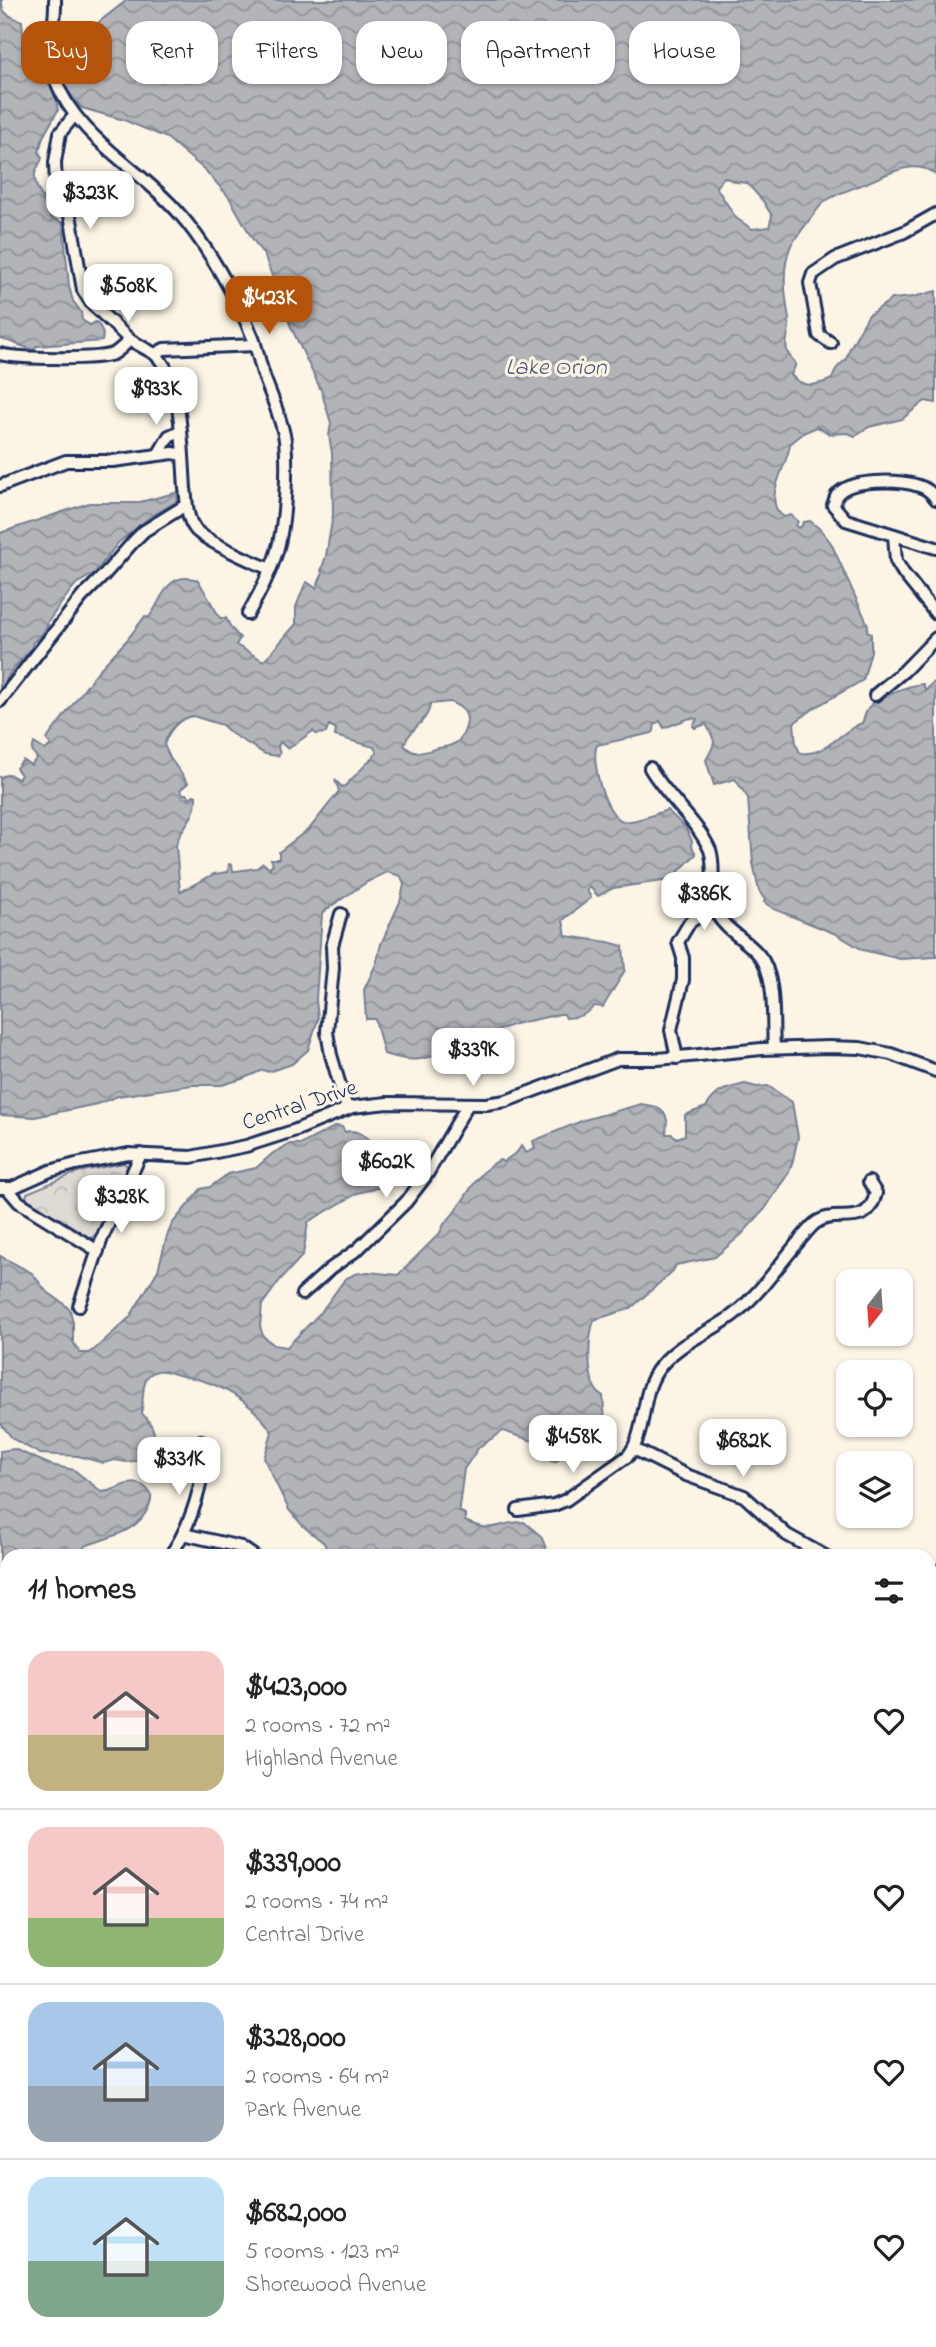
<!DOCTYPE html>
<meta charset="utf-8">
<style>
body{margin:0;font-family:"Indie Flower",sans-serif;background:#f2f2f2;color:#222;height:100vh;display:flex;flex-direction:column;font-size:26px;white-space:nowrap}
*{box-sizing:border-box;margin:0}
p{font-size:23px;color:#767676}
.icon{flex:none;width:38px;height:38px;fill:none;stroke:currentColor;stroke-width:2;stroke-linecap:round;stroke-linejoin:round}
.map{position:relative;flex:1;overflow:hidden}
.details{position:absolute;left:0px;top:1549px;width:936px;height:800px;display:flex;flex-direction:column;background:#fff;border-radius:21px 21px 0 0;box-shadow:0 2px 5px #0004}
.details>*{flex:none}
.top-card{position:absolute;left:21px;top:21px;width:894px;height:63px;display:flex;gap:14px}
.needle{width:46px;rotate:197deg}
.tools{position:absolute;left:836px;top:1269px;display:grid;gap:14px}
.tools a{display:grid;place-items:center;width:77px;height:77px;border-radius:14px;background:#fff;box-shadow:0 2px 5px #0004;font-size:35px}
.price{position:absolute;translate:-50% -60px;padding:0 16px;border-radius:14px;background:#fff;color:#222;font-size:23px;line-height:46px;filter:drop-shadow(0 2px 4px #0008)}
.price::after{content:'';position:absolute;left:50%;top:42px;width:21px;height:16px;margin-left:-10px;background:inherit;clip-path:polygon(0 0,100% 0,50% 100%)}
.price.active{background:#b45309;color:#fff}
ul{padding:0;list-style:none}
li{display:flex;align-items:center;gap:21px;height:175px;padding:0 28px}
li+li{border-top:2px solid #e0e0e0}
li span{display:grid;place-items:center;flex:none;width:196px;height:140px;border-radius:21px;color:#555}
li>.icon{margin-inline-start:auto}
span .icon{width:84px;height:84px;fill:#fffc;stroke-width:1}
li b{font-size:30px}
h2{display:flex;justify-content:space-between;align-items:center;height:84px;padding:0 28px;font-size:30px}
.pill{padding:0 24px;border-radius:21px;background:#fff;box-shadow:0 2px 5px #0004;font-size:24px;line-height:63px}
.pill.active{background:#b45309;color:#fff}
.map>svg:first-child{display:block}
.park{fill:url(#park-crowns);stroke:#7d8599;stroke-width:2}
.water{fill:url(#water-waves);stroke:#767f94;stroke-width:2;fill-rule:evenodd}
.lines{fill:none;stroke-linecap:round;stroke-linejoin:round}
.minor-casing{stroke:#1b2f5e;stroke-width:16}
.tertiary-casing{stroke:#1b2f5e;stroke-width:18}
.minor{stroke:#fcf5e5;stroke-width:10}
.tertiary{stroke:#fcf5e5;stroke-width:12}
.labels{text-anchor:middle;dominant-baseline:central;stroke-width:6;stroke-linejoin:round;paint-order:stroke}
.street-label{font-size:23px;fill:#1b2f5e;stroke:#fcf5e5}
.water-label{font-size:24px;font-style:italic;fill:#485779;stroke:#fcf5e5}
</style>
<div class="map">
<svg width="936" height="2347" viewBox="0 0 936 2347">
<defs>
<pattern id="park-crowns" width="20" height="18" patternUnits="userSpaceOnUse" patternTransform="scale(1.75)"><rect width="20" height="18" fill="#dfdbd4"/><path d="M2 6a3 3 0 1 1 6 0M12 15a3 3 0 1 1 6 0" fill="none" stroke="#bfbcb8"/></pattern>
<pattern id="water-waves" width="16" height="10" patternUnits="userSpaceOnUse" patternTransform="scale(1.75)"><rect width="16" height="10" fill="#b2b4b8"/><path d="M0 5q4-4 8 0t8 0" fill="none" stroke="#909399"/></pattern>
</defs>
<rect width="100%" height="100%" fill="#fcf5e5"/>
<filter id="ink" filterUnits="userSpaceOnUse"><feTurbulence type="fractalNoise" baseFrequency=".0143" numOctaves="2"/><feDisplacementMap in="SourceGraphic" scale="14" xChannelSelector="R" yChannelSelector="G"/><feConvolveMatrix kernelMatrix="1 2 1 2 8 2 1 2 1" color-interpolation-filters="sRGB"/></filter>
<g filter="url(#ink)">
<path class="park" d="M124,1163L127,1166V1173L122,1180L98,1232L92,1238C72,1236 44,1209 26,1198L27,1193L78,1172Z"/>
<g class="water">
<path d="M0,0H2C1,15 10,16 22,21L24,42L37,77L51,85L65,80L63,61L82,49L99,22L127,0H936V175C914,156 883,177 861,185C851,189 831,196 823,203C820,205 793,242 791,245C781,268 785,296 789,319C791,331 782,345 789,355C791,358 794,361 796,364L791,375C803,389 816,386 832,379L836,369L846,359L850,348L868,316L892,299L913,297L936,291V403L925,401L902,419L869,427L855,436L848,433L830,434L817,427L805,432L790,444C788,466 760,501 784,517L791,515L798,521L796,526L800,528L804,522L810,521L821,530L831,543L868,625L867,631L871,634V651L863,680L816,707L794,723L796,744L800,753C827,756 840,731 862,723C865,718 865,711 869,707C879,696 909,685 923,684L926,691L930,685L936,681V957L900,959L863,950L836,934L774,909L764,902L765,900L759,891L753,863L748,798L735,779L714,785L706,760C716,742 717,744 706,724L695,728L693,726L697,719L690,718L664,728L660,721L655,724L654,731L652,733L597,745C590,761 605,816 623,821C633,824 657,813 667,810L686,828L692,841L691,845L696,854L670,880L613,888L598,896L590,887L587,890L591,898L563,920L566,936L608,942L623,946L625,970L603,1007L594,1006C588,1014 577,1018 566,1018L564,1014H560L515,1024L466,1042L463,1045C431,1056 421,1066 384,1054L375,1019H366L364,990L376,964L381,944L400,902L404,885L401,876L387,872L367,882L327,909L322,914L316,999L318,1019L308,1050L292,1064L268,1072L263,1070L242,1079L222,1085H192L118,1096L97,1104L35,1117L0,1115V777L9,774L18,779L21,775L16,768L23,760L31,765L37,758L32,751L34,743L45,750L51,745L47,740L49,736L98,671L127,640L145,616L148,618C162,604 164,569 198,580L220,618H226L231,628L240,638L236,645L264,661L296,624V607L305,584L307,582L316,588L323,573L321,571L326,556L333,515L332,453L329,436L331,423L321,390L291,327L265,257L252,238L229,197L206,171L167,138L124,120L82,108L70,94L56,99L58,110L43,137L39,152L42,158C41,163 36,168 35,174C33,190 49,202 50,217L63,223L69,286L73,301L81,312L82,320L90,325L96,322C102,328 104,333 102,341L37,346L33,350L0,338ZM724,177L736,182L747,183L763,201L772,216L769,227L752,229L736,218L716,187ZM450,702C454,704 461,707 464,711C471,719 464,736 457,742C451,747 442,747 435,749C423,752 414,757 404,745C408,729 429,722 430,704ZM193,716L222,725L232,734L265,754L277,756L280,754L278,747L280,742L288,749L313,731L316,734L326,733L329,725L336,729L335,736L374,747L377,753L345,786L342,787L335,780L339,791L310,828L279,852V859H271L273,864L269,868L263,863L257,868L236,871H233L232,865L229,864L228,872L214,874L180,892L176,845C180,826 197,820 196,796L194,795L189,798L187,794H183L180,790L188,783L170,758L164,745C168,732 178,718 193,716Z"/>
<path d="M179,492L176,502L150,517L118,543L95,573L76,584L71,590L47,623L48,625L41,635L33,642L32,648L12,670L0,691V533L89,503H136Z"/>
<path d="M745,1084L757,1087L768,1086L792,1102L798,1137L793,1160L789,1172L765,1209L742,1234L715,1257L676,1265L673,1271L631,1308L594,1320C588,1338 585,1388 603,1396L605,1422L575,1448L555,1462L551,1461L539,1443L503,1431L479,1447L464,1469L459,1507V1511L465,1514V1521C495,1535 496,1522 524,1522L541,1536L549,1556H330L324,1543L303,1526L289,1510L264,1459L272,1432C252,1401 219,1382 183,1376C171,1374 160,1365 148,1376C143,1380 142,1405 142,1413C145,1417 150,1422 152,1427C158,1438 149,1453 141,1460L126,1462L115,1460L103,1463L78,1456L40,1454L13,1439L0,1423V1256L32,1273L46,1291L63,1303L70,1310L73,1323V1342L80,1353H88L95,1349L130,1317L158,1270L167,1236L172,1224L201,1189L210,1187L228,1174L256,1168L273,1153L290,1144H302L336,1126L342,1127L345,1132C367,1124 388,1163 386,1181L380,1187L358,1193L308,1222L303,1255L280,1280L262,1305L260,1326L263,1336L274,1345L287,1347L321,1312L345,1279L355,1274L368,1272L398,1275L440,1233L444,1224C465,1205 473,1173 500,1160L503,1162L517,1152L522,1145L526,1153L535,1149L533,1141L584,1120L641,1104L657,1107L665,1114L667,1120L666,1134H672L677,1138L685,1135V1115L706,1107C718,1089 724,1089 745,1084Z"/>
<path d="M14,1449L51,1465L74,1470L102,1492C115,1492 126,1480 139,1484C144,1485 149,1490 151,1495C152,1499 150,1503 149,1506C138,1533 108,1537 85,1546L79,1556H7V1637L4,1636L0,1638V1451Z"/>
<path d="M929,2186L936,2190V2347H746L745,2342H929Z"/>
<path d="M0,2213L7,2215V2342H399L396,2347H0Z"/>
<path d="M453,2342H725L727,2347H453Z"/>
</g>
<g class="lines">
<g class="minor-casing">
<g id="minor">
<path d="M55,0C56,26 46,55 55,79C77,138 137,166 177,211C206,243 237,298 253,338C258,352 260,366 265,379C272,398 282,420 285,440C288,469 285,524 277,551C270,574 259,594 248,614"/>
<path d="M74,116L60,133L55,162L56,188L66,201L71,220L83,290L92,304L130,340"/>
<path d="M831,343L819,335L810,283L813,274L835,259L904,232L936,214"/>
<path d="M0,354C18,359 97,360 113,354C119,351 125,344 130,340L155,354L164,349L255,345"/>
<path d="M155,354C183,380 182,450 185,488C187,502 186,517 195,529C203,540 255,563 270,569"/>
<path d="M159,453L169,436L180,431"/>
<path d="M0,486L66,461H113L173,453L182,455"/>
<path d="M936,499C932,493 926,488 919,486C900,480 850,478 837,495C836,495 834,504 833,505L846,520L936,548"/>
<path d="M894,535L896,561L904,574L936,614"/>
<path d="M875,695L904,671L936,638"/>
<path d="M0,701L82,597L104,575L134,541L144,531L186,505"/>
<path d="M650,768C666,796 698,822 710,850C717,870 707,895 717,914C726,931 747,940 759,955C777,976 772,1021 774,1048"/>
<path d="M341,914L332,946L333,968L327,1032L331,1055L347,1109"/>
<path d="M677,1058L671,1030L683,980V958L678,942L690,922L715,907"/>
<path d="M0,1188H12L50,1171L76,1164L128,1154L191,1157L246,1146L296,1130L352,1107L387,1103L486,1104L506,1101L618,1059H658L762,1049L829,1047L860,1048L891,1054L936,1071"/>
<path d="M7,1188L19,1202L98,1251"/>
<path d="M302,1294L330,1269L358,1249L406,1202L426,1176L468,1104"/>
<path d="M79,1306L102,1238L141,1154"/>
<path d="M634,1449L686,1475L744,1496L787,1535L825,1556"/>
<path d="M518,1510L554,1505L566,1500L628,1456C647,1432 640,1397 657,1371C677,1341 712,1334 738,1311C767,1286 786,1254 812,1226C834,1204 866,1234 876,1193L869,1182"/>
<path d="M183,1534L241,1547L254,1556"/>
<path d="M170,1556C190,1527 209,1475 201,1441"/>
<path d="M929,1572L936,1571"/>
<path d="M0,1913L7,1908"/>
<path d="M929,2015L936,2018"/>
<path d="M0,2061L7,2065"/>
<path d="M0,2133L7,2134"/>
<path d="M421,2347L422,2342"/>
</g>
</g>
<g class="tertiary-casing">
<g id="tertiary">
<path d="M0,1793L7,1796"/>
<path d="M929,1866L936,1862"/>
</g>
</g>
<use href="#minor" class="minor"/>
<use href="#tertiary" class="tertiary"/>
</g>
</g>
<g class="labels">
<g class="street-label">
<text transform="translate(300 1106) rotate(-18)">Central Drive</text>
</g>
<g class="water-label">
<text x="556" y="368">Lake Orion</text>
</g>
</g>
</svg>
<div class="tools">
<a><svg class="needle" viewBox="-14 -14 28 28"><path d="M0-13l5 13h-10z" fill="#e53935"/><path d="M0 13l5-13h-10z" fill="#767676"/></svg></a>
<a><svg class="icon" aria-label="locate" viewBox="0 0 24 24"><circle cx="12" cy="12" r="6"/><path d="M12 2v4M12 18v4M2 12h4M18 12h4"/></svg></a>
<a><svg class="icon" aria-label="layers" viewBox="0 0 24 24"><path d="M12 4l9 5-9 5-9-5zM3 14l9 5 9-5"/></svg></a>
</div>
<b class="price" style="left:90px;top:231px">$323K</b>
<b class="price" style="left:128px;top:324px">$508K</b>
<b class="price active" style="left:269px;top:336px">$423K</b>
<b class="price" style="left:156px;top:427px">$933K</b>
<b class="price" style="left:704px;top:932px">$386K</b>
<b class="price" style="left:473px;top:1088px">$339K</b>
<b class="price" style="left:386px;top:1200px">$602K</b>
<b class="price" style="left:121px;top:1235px">$328K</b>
<b class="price" style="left:573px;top:1475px">$458K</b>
<b class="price" style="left:743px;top:1479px">$682K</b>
<b class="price" style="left:179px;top:1497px">$331K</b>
<div class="top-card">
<a class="pill active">Buy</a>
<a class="pill">Rent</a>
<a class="pill">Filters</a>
<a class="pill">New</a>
<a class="pill">Apartment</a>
<a class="pill">House</a>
</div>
<section class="details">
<h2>11 homes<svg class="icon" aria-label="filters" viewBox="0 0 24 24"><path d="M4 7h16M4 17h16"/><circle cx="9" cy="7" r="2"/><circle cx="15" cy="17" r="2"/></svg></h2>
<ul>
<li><span style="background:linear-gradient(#f6c9c9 60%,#c2b280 0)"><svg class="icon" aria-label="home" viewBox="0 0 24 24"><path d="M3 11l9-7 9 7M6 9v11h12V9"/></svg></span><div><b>$423,000</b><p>2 rooms · 72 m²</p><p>Highland Avenue</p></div><svg class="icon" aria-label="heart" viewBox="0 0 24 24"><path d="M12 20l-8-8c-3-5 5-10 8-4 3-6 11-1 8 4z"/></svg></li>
<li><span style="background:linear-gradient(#f6c9c9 65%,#8fb573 0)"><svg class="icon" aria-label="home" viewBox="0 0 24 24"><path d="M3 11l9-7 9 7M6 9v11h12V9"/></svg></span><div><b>$339,000</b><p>2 rooms · 74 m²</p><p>Central Drive</p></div><svg class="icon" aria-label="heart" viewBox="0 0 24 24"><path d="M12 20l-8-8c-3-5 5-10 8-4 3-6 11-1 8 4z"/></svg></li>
<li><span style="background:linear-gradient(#a9c7e8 60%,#9aa5b1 0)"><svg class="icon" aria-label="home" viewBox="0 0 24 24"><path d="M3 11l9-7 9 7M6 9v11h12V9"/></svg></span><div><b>$328,000</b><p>2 rooms · 64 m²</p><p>Park Avenue</p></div><svg class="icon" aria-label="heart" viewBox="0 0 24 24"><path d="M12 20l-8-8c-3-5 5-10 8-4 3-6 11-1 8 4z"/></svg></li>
<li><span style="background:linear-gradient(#bfe0f5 60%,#7fa58c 0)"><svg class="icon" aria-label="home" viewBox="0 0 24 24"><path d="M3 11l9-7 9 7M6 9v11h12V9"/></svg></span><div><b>$682,000</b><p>5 rooms · 123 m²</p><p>Shorewood Avenue</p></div><svg class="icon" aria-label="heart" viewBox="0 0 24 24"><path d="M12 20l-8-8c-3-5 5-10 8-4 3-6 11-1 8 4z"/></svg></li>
</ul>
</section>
</div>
